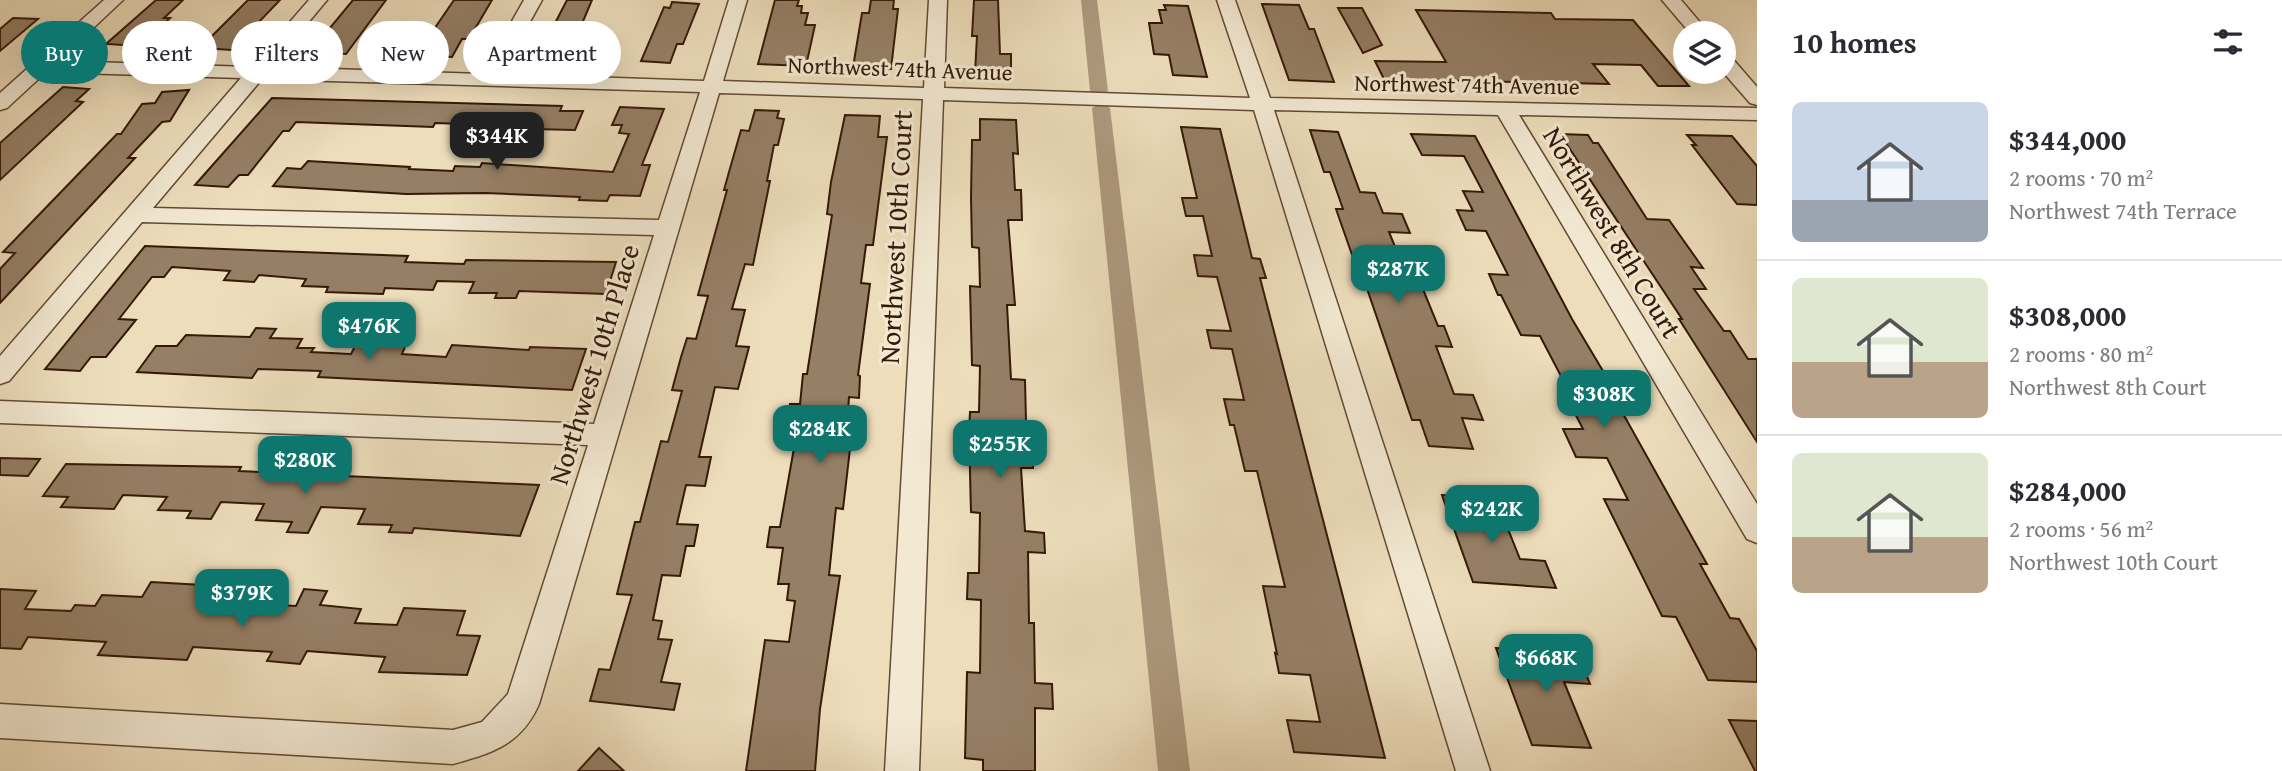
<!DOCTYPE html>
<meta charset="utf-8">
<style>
body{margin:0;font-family:"Gentium Book Plus",serif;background:#f2f2f3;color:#2b2b33;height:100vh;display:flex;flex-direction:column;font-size:26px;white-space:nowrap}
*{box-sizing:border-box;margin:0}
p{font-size:23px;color:#7c7c81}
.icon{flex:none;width:38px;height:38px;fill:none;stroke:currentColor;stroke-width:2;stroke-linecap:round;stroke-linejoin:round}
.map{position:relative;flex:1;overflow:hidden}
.drawer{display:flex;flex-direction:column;background:#fff;width:525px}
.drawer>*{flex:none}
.hud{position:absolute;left:21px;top:21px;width:665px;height:63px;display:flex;gap:14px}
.fabs{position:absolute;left:1673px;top:21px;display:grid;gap:14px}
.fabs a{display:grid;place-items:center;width:63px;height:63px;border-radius:50%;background:#fff;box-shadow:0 7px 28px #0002;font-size:35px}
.price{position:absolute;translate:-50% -60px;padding:0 16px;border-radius:14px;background:#0f766e;color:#fff;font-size:23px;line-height:46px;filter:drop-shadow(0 2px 4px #0008)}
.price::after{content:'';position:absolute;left:50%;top:42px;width:21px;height:16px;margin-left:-10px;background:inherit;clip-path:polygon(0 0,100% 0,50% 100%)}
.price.active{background:#222;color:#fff}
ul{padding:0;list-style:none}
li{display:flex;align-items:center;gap:21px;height:175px;padding:0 35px}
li+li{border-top:2px solid #e1e1e2}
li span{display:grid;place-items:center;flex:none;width:196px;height:140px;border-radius:10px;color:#555}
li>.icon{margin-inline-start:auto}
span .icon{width:84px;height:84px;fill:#fffc;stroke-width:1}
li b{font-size:30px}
h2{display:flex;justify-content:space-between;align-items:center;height:84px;padding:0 35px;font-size:30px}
.chip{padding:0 24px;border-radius:32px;background:#fff;box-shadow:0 7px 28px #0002;font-size:24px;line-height:63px}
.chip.active{background:#0f766e;color:#fff}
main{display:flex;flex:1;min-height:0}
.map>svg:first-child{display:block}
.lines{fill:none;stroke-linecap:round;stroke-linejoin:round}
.canal{fill:#ae9a7e;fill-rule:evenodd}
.building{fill:#957f65;stroke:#351907;stroke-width:2}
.minor-casing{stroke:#634a34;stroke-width:3}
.minor{fill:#f3e9d3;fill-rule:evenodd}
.labels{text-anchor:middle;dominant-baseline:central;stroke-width:6;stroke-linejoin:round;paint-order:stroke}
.far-street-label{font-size:23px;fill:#351907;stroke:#f3e9d3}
.street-label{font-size:28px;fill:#351907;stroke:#f3e9d3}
</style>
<main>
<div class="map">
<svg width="1757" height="771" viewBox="0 0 1757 771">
<rect width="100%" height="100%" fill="#edddbb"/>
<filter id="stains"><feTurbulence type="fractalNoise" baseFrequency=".00286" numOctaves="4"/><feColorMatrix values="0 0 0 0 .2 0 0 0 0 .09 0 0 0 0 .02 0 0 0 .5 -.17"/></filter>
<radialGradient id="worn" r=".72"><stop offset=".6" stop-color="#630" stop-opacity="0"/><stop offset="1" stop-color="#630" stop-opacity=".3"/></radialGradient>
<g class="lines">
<g class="canal">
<path d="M1081,0H1097L1108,91L1099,96L1090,91Z"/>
<path d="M1101,102L1110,108L1190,771H1158L1092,108Z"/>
</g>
</g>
<g class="building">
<path d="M156,0H183L164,18H170L140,46L106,44Z"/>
<path d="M248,0H280L232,50L200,48Z"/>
<path d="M353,0H386L346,54L310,52Z"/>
<path d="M454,0H492L469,39H462L452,57L429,56L433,49H426L435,36L430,35Z"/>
<path d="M567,0H592L567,59L537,58Z"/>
<path d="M775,0H799L797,6H802L801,13H808L805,25H815L806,66L758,64Z"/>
<path d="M871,0H894L893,9H898L891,69L853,67L862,13H869Z"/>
<path d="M974,0H998L1000,54H1011V75L975,73L977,36H972Z"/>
<path d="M672,2L699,4L683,44H677L670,63L641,61L664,7L670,8Z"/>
<path d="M1262,4L1299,5L1309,29H1314L1334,82L1289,80Z"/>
<path d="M1164,5L1188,6L1207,77L1173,75L1169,55L1154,54L1149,23H1162L1159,10H1166Z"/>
<path d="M1338,8H1362L1382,45L1363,53Z"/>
<path d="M1416,10L1551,13L1555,19L1633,20L1689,86H1658L1641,65L1593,64L1609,84L1384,79L1375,61L1446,62Z"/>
<path d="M13,18L38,19L0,51V29Z"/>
<path d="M63,87L89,89L76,101L83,102L0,180V143Z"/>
<path d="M189,90L170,121L162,122L128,158H135L0,303V269L15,253L3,252L117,134H121L142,104L155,103L162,92Z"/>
<path d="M272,98L562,106L560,111H583L575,130L532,129L535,123L499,122L497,125L435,123L433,127L296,122L289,131H283L248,175H239L228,187L195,185Z"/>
<path d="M620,107L664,109L642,165H650L640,196L610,195L607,201L579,200L580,197L485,193L406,194L273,186L287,168L301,169L308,161L410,167L409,169L453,171L455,166L480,167L482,163L613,172L629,134L619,133L622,125H612Z"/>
<path d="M755,110L779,111L777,118L784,119L778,145H774L767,181H770L753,265L745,264L732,309L745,310L736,346L749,347L738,389L715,387L699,457H711L705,486L686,485L677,524L698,525L694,546H686L680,576L662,575L653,620L662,621L658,639L672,640L661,682L680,684L674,710L590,701L599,669L610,670L632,595L617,594L635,522H640L661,441L668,442L682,391L672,390L681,357L687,338L696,339L708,296L698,295L727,190H724L729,172L741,130L749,131Z"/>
<path d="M845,115L880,116L878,137H887L873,245H866L861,283L870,284L858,375L860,376L859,398L849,397L845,449H850L843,509L836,508L829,575L840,576L820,709L815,771H746L765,640L789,642L795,601L787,600L789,584H778L783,548L767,547L770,527H780L797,431H786L790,404H800L803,374H807L832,215L827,214L831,182Z"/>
<path d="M980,119L1016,120L1018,154L1013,153L1015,190H1021L1022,220H1008L1015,305H1007L1011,379L1025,380L1026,421L1031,422L1033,468H1021L1025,531L1044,533L1045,553L1028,552L1029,623H1034L1035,683L1052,684L1053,709L1035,708V771H983V760L965,758L967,672L980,673L981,600L967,599L968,573H979L980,513L971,512L969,433L970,412H979L980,366L972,365L970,286L980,287L979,248L972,247L971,198L972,140H980Z"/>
<path d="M1181,127L1220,129L1252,258L1260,259L1266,278H1260L1385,758L1294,752L1287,720L1320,722L1310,675L1279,673L1275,653L1277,654L1263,586L1285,587L1257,471H1245L1234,425H1230L1224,399L1244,400L1232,349L1211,348L1207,330L1231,331L1217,277L1198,276L1194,255L1212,256L1203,216H1186L1182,198H1197Z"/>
<path d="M1310,130L1338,132L1360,192L1375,193L1383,213L1402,214L1410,233L1389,232L1407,276L1418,277L1438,326H1444L1452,347L1436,346L1454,394L1473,395L1483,420L1462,418L1473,449L1429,446L1420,420H1412L1363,277H1360L1350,249L1336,209H1343L1330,172H1324Z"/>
<path d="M1411,134L1475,136L1572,319L1606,376H1602L1707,564H1700L1730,618L1739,619L1757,651V682L1708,680L1676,617L1662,616L1604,499L1628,500L1607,458L1576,457L1563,429H1583L1567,398L1573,399L1540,336L1521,335L1501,295H1498L1489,274L1508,275L1486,231L1466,230L1457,210L1473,211L1463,191L1483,192L1464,156L1422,155Z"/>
<path d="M1560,134L1588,135L1593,143H1598L1647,219L1669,220L1703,268L1691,267L1706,289H1694L1724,331H1730L1748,359H1757V442L1679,319H1682Z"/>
<path d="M1687,135L1732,136L1757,166V205L1737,204L1692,145H1696Z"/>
<path d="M145,246L408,256L405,262L464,264L466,260L616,262L606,294L519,291L516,298H495L497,293H469L474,282L437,281L433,290L385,288L383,294L326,292L328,287L302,286L306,279L259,275L254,282L224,280L230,271L172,267L164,277H152L119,319L136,320L106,357H91L80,371L45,369Z"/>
<path d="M256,328L276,329L270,338L302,339L297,348H314L311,352L351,354L358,340L407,342L402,354L446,357L452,345L529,350L530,347L586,349L572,390L318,377L321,371L258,369L252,378L137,372L156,346H177L186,335L250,337Z"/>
<path d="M0,458L40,459L28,476L0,475Z"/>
<path d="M66,464L241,467L239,471L539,485L520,536L414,528L412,533L389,532L392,525L358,524L365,509L321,507L308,533L287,532L292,522L256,520L264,504L221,502L211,519L187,518L191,511L158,510L167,497L123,495L114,509L61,507L68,497L43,496Z"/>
<path d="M1442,495L1496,499L1520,559L1545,561L1556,588L1473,582Z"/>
<path d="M151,582L219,586L211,601L296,606L304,589L327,591L320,605L361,609L355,623L397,625L404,608L465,611L457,635L480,636L467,675L379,672L385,657L307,651L300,664L267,661L272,652L193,647L187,660L98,655L106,642L28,637L21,649L0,648V589L36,591L25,609L71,611L75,605L95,606L102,595L142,597Z"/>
<path d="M1496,648L1577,652L1590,684L1564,682L1591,748L1532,745Z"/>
<path d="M1729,720L1757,721V771H1755Z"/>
<path d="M599,748L624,771H578Z"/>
</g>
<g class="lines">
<g class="minor-casing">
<g id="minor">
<path d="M104,0H123L58,61L251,67L309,0H327L271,67L482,74L524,0H542L501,74L704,81L729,0H747L723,81L924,88L929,0H947L944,88L1250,98L1217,0H1235L1270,98L1757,108V120L1519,115L1757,504V543L1747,539L1498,115L1274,110L1490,771H1456L1254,110L943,100L919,771H885L923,99L719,93L539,704C521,745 492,753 453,764L0,738V704L453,730L482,722L508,694L588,445L0,423V401L594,424L654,235L142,222L9,381L0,384V356L241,78L46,72L7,108L0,110V93ZM262,79L700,92L659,220L153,208Z"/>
<path d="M1662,0H1681L1709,33H1690Z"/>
<path d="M1724,55L1731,57L1757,87V105L1750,103L1723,72Z"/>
</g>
</g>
<use href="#minor" class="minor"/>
</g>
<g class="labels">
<g class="far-street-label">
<text transform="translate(900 68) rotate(2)">Northwest 74th Avenue</text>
<text transform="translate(1467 84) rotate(1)">Northwest 74th Avenue</text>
</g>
<g class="street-label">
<text transform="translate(1613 232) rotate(59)">Northwest 8th Court</text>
<text transform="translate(895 237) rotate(-87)">Northwest 10th Court</text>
<text transform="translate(593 364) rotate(-73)">Northwest 10th Place</text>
</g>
</g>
<rect width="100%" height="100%" filter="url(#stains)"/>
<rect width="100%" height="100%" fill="url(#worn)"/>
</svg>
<div class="fabs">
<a><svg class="icon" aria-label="layers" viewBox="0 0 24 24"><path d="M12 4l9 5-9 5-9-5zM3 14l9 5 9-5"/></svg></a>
</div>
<b class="price active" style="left:497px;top:172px">$344K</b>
<b class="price" style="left:1398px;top:305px">$287K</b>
<b class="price" style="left:369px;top:362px">$476K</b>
<b class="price" style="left:1604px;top:430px">$308K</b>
<b class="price" style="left:820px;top:465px">$284K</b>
<b class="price" style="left:1000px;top:480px">$255K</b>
<b class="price" style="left:305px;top:496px">$280K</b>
<b class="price" style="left:1492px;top:545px">$242K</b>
<b class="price" style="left:242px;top:629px">$379K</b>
<b class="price" style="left:1546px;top:694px">$668K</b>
<div class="hud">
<a class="chip active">Buy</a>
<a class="chip">Rent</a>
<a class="chip">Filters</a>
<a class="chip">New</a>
<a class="chip">Apartment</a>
</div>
</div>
<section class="drawer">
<h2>10 homes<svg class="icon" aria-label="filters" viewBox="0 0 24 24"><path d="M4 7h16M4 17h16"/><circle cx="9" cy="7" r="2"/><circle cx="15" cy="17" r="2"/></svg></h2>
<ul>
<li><span style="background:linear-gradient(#c9d6e8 70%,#9aa5b1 0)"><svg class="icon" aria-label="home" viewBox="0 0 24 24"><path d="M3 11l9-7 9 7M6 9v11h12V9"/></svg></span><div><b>$344,000</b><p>2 rooms · 70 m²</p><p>Northwest 74th Terrace</p></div></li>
<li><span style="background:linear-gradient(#dfe7d0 60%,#b9a48a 0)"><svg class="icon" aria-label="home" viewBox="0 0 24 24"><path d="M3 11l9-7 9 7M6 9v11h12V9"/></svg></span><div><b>$308,000</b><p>2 rooms · 80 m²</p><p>Northwest 8th Court</p></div></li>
<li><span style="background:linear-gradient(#dfe7d0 60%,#b9a48a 0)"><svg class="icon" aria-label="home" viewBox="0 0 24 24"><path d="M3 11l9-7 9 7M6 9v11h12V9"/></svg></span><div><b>$284,000</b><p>2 rooms · 56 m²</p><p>Northwest 10th Court</p></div></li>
</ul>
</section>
</main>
